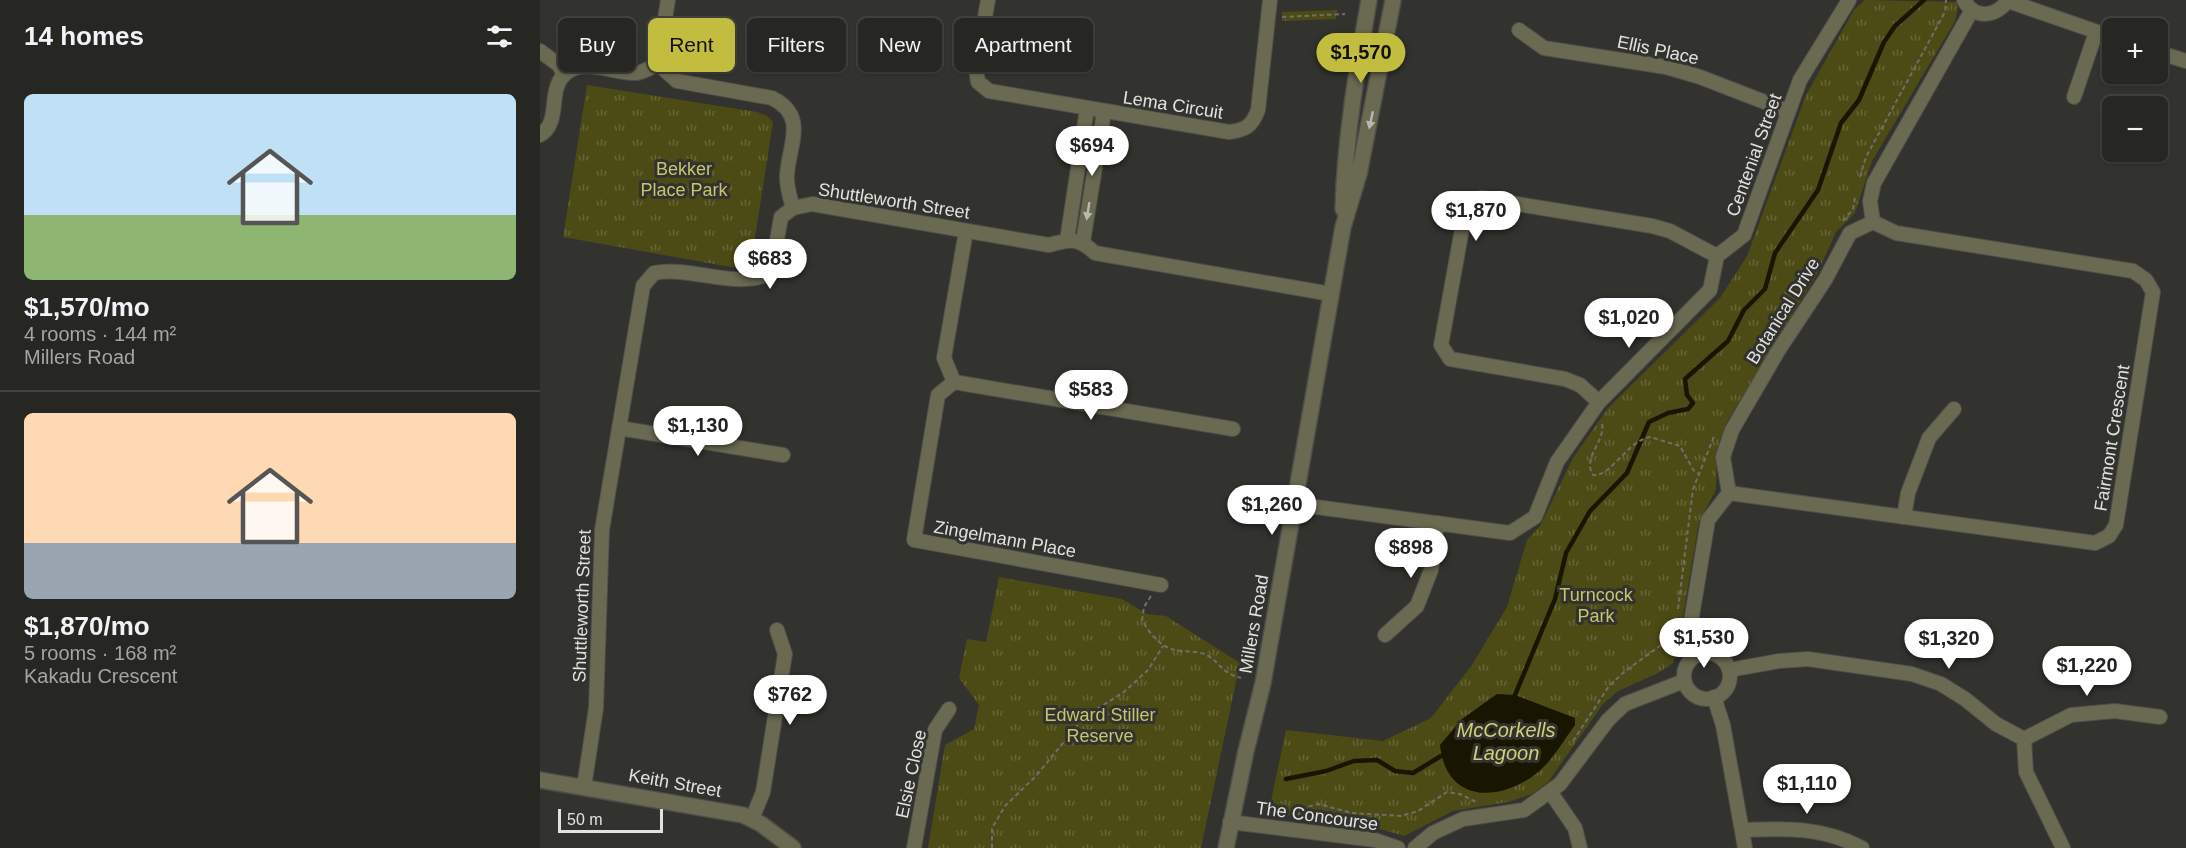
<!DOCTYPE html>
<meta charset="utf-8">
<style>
body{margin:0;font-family:Helvetica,sans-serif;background:#2e2e2a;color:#f1f3f6;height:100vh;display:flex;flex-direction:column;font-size:22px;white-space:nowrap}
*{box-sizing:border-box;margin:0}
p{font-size:20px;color:#a4a5a5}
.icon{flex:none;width:33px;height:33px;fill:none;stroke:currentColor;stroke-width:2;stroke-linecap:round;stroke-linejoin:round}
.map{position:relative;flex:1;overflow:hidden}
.sheet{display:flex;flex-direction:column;background:#262622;width:540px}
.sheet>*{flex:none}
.hud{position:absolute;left:18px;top:18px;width:570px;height:54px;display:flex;gap:12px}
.fabs{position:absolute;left:1562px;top:18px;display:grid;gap:12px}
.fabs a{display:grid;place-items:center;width:66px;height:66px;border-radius:9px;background:#262622;box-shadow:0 2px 4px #0004,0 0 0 2px #424340;font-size:30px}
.scale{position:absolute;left:18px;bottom:15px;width:105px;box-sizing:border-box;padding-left:6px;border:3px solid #e2e2e0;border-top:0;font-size:16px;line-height:21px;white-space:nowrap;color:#e2e2e0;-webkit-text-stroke:4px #32322e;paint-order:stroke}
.price{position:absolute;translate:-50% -51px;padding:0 14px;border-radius:21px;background:#fff;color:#222;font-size:20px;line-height:39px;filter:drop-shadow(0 2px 3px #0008)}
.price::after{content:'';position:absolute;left:50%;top:36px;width:18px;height:14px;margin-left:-9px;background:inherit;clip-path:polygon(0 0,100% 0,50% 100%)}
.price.active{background:#c2bd3f;color:#111}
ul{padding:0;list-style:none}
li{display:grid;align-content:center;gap:12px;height:318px;padding:0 24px}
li+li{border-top:2px solid #424340}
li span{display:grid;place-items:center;height:186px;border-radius:9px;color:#555}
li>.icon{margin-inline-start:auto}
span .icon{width:108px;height:108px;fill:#fffc;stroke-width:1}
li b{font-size:26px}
h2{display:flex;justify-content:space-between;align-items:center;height:72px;padding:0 24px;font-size:26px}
.chip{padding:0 21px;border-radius:9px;background:#262622;box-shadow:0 2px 4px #0004,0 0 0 2px #424340;font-size:21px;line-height:54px}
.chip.active{background:#c2bd3f;color:#111}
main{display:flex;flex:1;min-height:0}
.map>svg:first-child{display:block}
.grass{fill:url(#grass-tufts)}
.water{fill:#181600}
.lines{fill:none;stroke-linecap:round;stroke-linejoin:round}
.stream{stroke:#181600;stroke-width:4.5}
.minor-casing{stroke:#4e4e4a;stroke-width:16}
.tertiary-casing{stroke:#4e4e4a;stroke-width:18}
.path{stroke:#6e6e6b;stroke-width:2;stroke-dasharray:4.5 3;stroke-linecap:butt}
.minor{stroke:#6a6a52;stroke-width:14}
.tertiary{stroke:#6a6a52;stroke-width:15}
.oneway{fill:#b8b8ae}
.labels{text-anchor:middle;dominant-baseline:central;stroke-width:6;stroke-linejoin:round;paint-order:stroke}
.street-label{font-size:18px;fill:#e2e2e0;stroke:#32322e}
.park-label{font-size:18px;fill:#c7c56d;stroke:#32322e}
.water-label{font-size:20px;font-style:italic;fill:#d1cf77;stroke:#32322e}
</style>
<main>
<section class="sheet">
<h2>14 homes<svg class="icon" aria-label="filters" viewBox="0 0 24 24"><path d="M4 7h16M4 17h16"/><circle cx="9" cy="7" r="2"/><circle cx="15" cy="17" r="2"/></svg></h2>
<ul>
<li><span style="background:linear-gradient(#bfe0f5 65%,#8fb573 0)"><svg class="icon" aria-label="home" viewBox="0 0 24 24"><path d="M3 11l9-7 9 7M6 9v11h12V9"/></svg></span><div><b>$1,570/mo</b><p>4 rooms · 144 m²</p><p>Millers Road</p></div></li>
<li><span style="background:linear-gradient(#ffd9b3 70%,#9aa5b1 0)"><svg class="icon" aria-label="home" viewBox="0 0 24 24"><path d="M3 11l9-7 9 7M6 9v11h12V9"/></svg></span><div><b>$1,870/mo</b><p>5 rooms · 168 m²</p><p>Kakadu Crescent</p></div></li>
</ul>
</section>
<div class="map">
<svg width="1646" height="848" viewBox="0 0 1646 848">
<defs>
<pattern id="grass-tufts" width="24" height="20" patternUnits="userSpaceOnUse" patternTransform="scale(1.5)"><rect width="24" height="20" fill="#4d4b15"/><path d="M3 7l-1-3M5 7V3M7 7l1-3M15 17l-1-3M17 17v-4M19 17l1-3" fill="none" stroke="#666537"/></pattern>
</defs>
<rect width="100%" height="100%" fill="#32322e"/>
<g class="grass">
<path d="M1325,0L1419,2L1415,21L1332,161L1315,213L1296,232L1276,276L1186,423L1177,449L1176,490L1159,521L1138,646L1133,663L1118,673L1078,691L1063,704L1008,782L992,794L968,802L913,811L864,836L840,829L737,814L731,801L746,730L843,741L891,718L932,665L967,607L987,540L1000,526L1033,458L1068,408L1180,298L1207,256L1266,95L1314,10Z"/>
<path d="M797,10L796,19L742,21V12Z"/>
<path d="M47,85L217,112L227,116L233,122L211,263L202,269L23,237Z"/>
<path d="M459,577L582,599L607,614L626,616L700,663L661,848H388L405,745L434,729L439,705L419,678L427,639L446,642Z"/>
</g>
<path class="water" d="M957,694L975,695L1035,718V725C1024,740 1012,761 997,773C959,803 906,803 900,745L922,719Z"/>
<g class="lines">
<g class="stream">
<path d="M975,695L1015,599L1026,553L1050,511L1087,473L1109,422L1128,413L1148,409L1153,403L1147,395L1145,379L1188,341L1204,310L1225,289L1235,253L1278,190L1301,123L1319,100L1344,42L1355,26L1384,0"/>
<path d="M746,779L786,771L814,761L837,760L855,771L873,773L901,756"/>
</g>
<g class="minor-casing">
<g id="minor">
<path d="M448,0L436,68L438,82L449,91L689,132C706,130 712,126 718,110L730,0"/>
<path d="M1424,0C1434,20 1457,17 1468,0"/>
<path d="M1468,1L1572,37"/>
<path d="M979,30L1004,48L1126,67L1160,77L1248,111"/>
<path d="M0,51L19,65L24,75"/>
<path d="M1617,52L1646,61"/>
<path d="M118,64L128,0"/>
<path d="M1534,97L1556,32"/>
<path d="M0,135C21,123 8,92 23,76C41,56 74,74 96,73C103,73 111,67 118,64L137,81L232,98C268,116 249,144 247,175C246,186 250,197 253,208"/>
<path d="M426,231L404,358L414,382L398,395L374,540L621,585"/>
<path d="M527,240L547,109"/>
<path d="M543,242L564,112"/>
<path d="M414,382L693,429"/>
<path d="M1059,402L1040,385L1025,379L910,359L901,345L926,207L941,198L1112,226L1130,231L1177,256"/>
<path d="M79,428L243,455"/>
<path d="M1189,493L1555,543L1569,536L1576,525L1613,292L1606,280L1593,271L1356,233L1333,222"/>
<path d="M754,504L970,533L995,517L1017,462L1059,402L1170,290L1177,256L1204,235L1260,80L1309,0"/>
<path d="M1364,517L1368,493L1389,438L1414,409"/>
<path d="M845,635L877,606L891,570L897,523"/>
<circle cx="1167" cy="676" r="23"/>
<path d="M1158,654L1151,622L1168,520L1189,493L1183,457L1192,430L1238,351L1285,280L1310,233L1333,222L1330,201L1334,183L1432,10"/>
<path d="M1189,670L1239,661L1268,659L1372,674L1401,684L1425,699L1456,724L1484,739L1486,772L1523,848"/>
<path d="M1174,697L1183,725L1205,848"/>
<path d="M1484,739L1531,715L1575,711L1620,717"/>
<path d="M44,787L56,708L62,530L103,286L114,273C151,266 187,287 223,276L234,258L241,217L253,208L272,204L509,245C530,239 538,237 555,253L791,294"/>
<path d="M1011,793L1035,828L1040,848"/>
<path d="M212,819L223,792L245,654L237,630"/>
<path d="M690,822L835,840L858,848"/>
<path d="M1202,830C1244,828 1284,827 1322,848"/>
<path d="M374,848L395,730L409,709"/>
<path d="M875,848L893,833L923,819L984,810L1020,784L1068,720L1085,704L1144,681"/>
</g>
</g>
<g class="tertiary-casing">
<g id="tertiary">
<path d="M803,209C805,138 817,69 829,0"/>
<path d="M0,780L203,815L221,824L253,848"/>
<path d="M686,848L706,751L723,683L803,227L819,174L853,0"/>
</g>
</g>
<g class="path">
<path d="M742,17L805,14"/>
<path d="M1320,177L1326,157L1405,12L1406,0"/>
<path d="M1303,221L1313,209L1315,197"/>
<path d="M1062,424C1066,440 1042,458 1053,475C1071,477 1087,441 1110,437L1140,446L1154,471L1159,474"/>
<path d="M611,596L604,607L602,620C611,636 623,650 642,651C651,652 661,651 670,657C683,667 683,673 701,678"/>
<path d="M1138,609L1153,489L1175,434"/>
<path d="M507,714L543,720"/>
<path d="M1033,741L1069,686L1084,672L1121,645L1133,633L1137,620"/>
<path d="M757,816L767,807L778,804L812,813L861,816L878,811L907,792L920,794L936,802"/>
<path d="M452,848V828L465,806L496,776L537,726L552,712L584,692L608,670L623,646"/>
</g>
<use href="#minor" class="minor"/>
<use href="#tertiary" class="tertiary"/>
</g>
<defs><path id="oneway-solid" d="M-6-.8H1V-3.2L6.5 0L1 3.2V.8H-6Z" transform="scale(1.5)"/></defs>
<g class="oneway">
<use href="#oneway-solid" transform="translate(831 120) rotate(102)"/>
<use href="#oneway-solid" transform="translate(548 211) rotate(99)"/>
</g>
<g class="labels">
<g class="street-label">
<text transform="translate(1118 50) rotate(12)">Ellis Place</text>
<text transform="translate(633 105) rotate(9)">Lema Circuit</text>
<text transform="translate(1214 155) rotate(-70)">Centenial Street</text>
<text transform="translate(354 201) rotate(9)">Shuttleworth Street</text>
<text transform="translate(1243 311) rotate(-58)">Botanical Drive</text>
<text transform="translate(1572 438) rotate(-81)">Fairmont Crescent</text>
<text transform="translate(465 539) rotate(10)">Zingelmann Place</text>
<text transform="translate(42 606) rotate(-88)">Shuttleworth Street</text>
<text transform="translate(714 624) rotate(-80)">Millers Road</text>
<text transform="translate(371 774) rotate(-78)">Elsie Close</text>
<text transform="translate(135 783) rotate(10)">Keith Street</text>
<text transform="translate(777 816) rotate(8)">The Concourse</text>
</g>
<g class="park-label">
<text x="144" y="169">Bekker<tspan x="144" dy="21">Place Park</tspan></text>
<text x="1056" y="595">Turncock<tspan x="1056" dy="21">Park</tspan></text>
<text x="560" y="715">Edward Stiller<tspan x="560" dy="21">Reserve</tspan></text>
</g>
<g class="water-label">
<text x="966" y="730">McCorkells<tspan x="966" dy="23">Lagoon</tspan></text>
</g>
</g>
</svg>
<div class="fabs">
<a>+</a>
<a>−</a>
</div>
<div class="scale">50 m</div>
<b class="price active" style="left:821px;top:84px">$1,570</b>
<b class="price" style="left:552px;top:177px">$694</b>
<b class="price" style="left:936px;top:242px">$1,870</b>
<b class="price" style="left:230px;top:290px">$683</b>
<b class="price" style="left:1089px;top:349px">$1,020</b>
<b class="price" style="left:551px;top:421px">$583</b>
<b class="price" style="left:158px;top:457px">$1,130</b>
<b class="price" style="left:732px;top:536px">$1,260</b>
<b class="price" style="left:871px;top:579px">$898</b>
<b class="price" style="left:1164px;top:669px">$1,530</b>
<b class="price" style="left:1409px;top:670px">$1,320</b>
<b class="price" style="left:1547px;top:697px">$1,220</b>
<b class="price" style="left:250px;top:726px">$762</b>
<b class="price" style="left:1267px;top:815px">$1,110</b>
<div class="hud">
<a class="chip">Buy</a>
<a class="chip active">Rent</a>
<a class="chip">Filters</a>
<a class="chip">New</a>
<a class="chip">Apartment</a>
</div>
</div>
</main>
